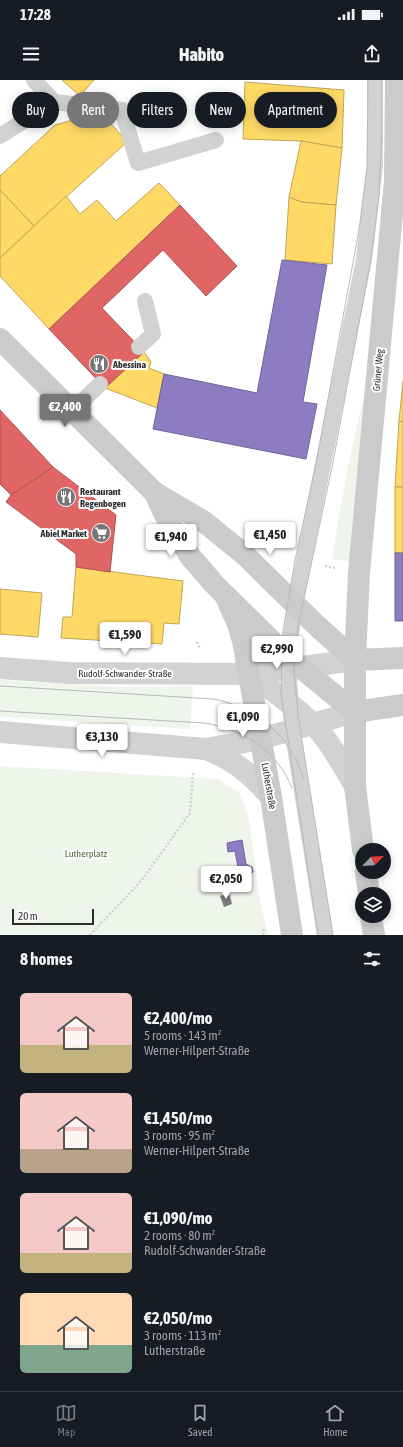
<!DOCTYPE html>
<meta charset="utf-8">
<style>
body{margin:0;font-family:"Asap Condensed",sans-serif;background:#242831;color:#f1f3f6;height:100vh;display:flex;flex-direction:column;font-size:15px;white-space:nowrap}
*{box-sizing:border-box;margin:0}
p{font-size:13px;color:#9ea1a6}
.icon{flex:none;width:22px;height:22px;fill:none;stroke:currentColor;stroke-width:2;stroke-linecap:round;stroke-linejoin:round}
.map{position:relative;height:855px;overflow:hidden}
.panel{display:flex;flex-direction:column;background:#171b24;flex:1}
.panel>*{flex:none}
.hud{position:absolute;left:12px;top:12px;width:379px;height:36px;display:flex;gap:8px}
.needle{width:26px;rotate:66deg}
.controls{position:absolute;left:355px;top:763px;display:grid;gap:8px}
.controls a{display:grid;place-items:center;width:36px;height:36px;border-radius:50%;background:#171b24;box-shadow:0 2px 10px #0003;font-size:20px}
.scale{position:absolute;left:12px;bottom:10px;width:82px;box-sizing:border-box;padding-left:4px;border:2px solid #2d2d2d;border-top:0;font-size:11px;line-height:14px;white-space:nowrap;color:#2d2d2d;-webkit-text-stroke:3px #fff;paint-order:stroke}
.price{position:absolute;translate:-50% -34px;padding:0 9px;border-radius:4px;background:#fff;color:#222;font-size:13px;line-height:26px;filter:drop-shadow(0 1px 2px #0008)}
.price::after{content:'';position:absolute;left:50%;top:24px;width:12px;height:9px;margin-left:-6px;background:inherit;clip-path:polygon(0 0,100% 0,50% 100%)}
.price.current{background:#767676;color:#fff}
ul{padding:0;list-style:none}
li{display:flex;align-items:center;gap:12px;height:100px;padding:0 20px}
li span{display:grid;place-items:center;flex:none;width:112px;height:80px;border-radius:6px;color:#555}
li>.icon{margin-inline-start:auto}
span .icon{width:48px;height:48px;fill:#fffc;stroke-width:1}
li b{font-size:17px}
h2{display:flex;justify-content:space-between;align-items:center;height:48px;padding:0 20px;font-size:17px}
.chip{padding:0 14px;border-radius:18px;background:#171b24;box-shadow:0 2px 10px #0003;font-size:14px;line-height:36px}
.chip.current{background:#767676;color:#fff}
.status{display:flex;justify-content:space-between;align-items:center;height:28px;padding:0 20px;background:#171b24;direction:ltr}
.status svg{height:11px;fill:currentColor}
header{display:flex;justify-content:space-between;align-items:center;height:52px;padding:0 20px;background:#171b24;font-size:18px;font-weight:800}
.dock{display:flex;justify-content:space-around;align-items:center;height:56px;border-top:1px solid #363941;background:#171b24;font-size:11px;color:#9ea1a6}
.dock a{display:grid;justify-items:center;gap:2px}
.dock .current{color:#767676}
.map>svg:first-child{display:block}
.green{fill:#eff5ea}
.homes{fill:#ffd966;stroke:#c0a555}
.shops{fill:#e06666;stroke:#a55}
.offices{fill:#8e7cc3;stroke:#716496}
.building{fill:#7e7e7e}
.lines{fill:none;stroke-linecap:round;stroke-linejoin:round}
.path{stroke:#d2d2d2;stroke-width:2.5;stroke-dasharray:2 2;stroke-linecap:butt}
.service{stroke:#d2d2d2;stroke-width:16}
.tertiary{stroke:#d2d2d2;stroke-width:22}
.secondary{stroke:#cbcbcb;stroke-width:22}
.tram{stroke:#b9b9b9;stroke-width:1}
.labels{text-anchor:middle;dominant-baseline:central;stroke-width:4;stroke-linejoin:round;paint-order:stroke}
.poi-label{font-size:10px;font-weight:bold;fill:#2d2d2d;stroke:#fff;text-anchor:start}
.street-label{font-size:10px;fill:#2d2d2d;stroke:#fff}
.park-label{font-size:10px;fill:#4d6c37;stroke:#fff}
</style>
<div class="status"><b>17:28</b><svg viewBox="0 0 49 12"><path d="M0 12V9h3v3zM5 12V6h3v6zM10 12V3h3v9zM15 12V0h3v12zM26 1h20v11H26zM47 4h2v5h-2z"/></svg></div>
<header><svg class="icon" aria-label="menu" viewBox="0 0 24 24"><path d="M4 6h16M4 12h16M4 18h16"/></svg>Habito<svg class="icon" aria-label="share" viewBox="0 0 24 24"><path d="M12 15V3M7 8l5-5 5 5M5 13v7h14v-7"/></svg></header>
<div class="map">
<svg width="403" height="855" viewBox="0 0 403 855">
<rect width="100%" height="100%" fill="#fff"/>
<g class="green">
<path d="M366,320L350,482L332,479L348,385L362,324Z"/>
<path d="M0,600L119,607L193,606L190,649L0,637Z"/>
<path d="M0,686L217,699L240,713L249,739L260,821L268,855H0Z"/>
</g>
<g class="homes">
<path d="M62,0H94L80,16Z"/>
<path d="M245,2L344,10L342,68L301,61L243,59Z"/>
<path d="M101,32L127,62L34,146L0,110V96L55,45Z"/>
<path d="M301,61L342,68L336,125L301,122L289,117Z"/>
<path d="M159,103L180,125L49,249L0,196V178L66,116L80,134L97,120L116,141Z"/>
<path d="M0,110L34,146L0,178Z"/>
<path d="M289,117L301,122L336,125L332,184L285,180Z"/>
<path d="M144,272L151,282L149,288L164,294L157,328L105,308Z"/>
<path d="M403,301V342L399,341Z"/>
<path d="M399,341L403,342V407H395Z"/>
<rect x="395" y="407" width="8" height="66"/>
<path d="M76,487L183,501L179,544L164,543L162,564L61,558L63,537H72Z"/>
<path d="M0,509L42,513L38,557L0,554Z"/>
</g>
<g class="shops">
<path d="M180,125L237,186L206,216L163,170L102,228L144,272L105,308L49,249Z"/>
<path d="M0,330L53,387L11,415L0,404Z"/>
<path d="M53,387L116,435L110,492L76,487V474L6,422L11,415Z"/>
</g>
<g class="offices">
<path d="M282,180L327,185L303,322L317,324L306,379L153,349L164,294L257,313Z"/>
<rect x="395" y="473" width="8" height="68"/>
<path d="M242,760L246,784L252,787L253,792L248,797H245L239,793L235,771L228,772L227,763Z"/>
</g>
<path class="building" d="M229,813L232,824L224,827L220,816Z"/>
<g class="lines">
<g class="path">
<path d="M325,486L335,488"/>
<path d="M197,562L200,569"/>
<path d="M90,855L142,800L190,733L193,693"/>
<path d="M263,855L264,847"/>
</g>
<g class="service">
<path d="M54,22L122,30L138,83L216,60"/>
<path d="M0,56L54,22L34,0"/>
<path d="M139,267L153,254L145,221"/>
<path d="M72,331L100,304"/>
<path d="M325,855L292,649L288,577L295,525L364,179L375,85V0"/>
</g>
<g class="tertiary">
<path d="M0,588L69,593L249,594L355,580"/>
<path d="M249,594C271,609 293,625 312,643C330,661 342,685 355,706"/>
<path d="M0,652L206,669L260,659L355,632"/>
<path d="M206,669C235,680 251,695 271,717"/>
</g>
<g class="secondary">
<path d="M0,259L155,413L203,441L245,475L316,545L355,580"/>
<path d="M155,413L164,433L190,476L214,504L288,577L355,632"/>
<path d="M226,517L238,544L243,561L271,717L292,855"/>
<path d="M355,580L403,578"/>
<path d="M355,632L403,625"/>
<path d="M363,770L355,706V580L359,493L395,101L396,0"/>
<path d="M366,792L369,814"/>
<path d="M371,836L374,855"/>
</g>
<g class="tram">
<path d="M0,606L213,619C257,627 290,655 304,699"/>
<path d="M0,631L204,643C243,649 277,670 292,708"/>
<path d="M318,855L281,614L282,571L283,551L295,480L316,384L359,150L367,87L368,0"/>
<path d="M333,855L298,635L294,590L298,546L332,387L371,179L379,116L382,48V0"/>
</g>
</g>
<defs>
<g id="restaurant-disc" transform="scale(1)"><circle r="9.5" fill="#767676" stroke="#fff"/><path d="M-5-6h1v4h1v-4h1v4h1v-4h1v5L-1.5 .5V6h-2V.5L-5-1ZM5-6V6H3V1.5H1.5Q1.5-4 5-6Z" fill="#fff"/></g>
<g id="supermarket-disc" transform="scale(1)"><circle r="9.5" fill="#767676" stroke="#fff"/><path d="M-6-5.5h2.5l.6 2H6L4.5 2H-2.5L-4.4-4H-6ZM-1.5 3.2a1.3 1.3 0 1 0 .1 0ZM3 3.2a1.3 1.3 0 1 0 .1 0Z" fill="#fff"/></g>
</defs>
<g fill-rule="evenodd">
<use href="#restaurant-disc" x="99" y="284"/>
<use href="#restaurant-disc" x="66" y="417"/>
<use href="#supermarket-disc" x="101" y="453"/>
</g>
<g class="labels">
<g class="poi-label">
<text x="113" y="284">Abessina</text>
<text x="80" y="411">Restaurant<tspan x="80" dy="12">Regenbogen</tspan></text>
<text x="87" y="453" text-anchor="end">Abiel Market</text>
</g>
<g class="street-label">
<text transform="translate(378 290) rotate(-85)">Grüner Weg</text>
<text x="125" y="593">Rudolf-Schwander-Straße</text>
<text transform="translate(269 706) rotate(80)">Lutherstraße</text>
</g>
<g class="park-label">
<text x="86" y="773">Lutherplatz</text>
</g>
</g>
</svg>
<div class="controls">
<a><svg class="needle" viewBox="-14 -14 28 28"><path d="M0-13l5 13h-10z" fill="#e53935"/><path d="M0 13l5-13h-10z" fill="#9ea1a6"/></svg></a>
<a><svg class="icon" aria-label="layers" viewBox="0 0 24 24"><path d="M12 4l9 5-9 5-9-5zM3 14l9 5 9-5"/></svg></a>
</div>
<div class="scale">20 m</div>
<b class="price current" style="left:65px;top:348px">€2,400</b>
<b class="price" style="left:270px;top:476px">€1,450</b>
<b class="price" style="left:171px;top:478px">€1,940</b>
<b class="price" style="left:125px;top:576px">€1,590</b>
<b class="price" style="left:277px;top:590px">€2,990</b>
<b class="price" style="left:243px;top:658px">€1,090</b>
<b class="price" style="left:102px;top:678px">€3,130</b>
<b class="price" style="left:226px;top:820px">€2,050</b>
<div class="hud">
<a class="chip">Buy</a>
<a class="chip current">Rent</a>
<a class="chip">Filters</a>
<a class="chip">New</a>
<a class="chip">Apartment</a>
</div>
</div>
<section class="panel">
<h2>8 homes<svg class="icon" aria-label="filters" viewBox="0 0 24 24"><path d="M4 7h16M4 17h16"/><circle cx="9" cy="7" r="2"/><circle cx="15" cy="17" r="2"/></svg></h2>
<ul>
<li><span style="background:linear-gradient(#f6c9c9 65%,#c2b280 0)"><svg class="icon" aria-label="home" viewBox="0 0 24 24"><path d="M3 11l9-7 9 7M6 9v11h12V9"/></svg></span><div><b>€2,400/mo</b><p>5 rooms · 143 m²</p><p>Werner-Hilpert-Straße</p></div></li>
<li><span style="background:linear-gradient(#f6c9c9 70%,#b9a48a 0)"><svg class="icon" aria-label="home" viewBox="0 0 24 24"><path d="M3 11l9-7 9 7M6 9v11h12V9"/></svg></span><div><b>€1,450/mo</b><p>3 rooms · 95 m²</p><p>Werner-Hilpert-Straße</p></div></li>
<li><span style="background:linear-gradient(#f6c9c9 75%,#c2b280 0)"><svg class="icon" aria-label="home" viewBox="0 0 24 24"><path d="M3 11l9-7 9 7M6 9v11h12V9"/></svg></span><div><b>€1,090/mo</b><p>2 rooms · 80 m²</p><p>Rudolf-Schwander-Straße</p></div></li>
<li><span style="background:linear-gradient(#ffd9b3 65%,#7fa58c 0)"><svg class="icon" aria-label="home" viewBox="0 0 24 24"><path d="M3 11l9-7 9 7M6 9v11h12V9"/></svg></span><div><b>€2,050/mo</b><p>3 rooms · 113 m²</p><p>Lutherstraße</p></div></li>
</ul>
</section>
<nav class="dock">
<a class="current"><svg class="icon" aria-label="map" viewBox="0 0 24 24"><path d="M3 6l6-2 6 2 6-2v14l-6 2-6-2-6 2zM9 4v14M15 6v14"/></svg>Map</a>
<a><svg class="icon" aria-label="saved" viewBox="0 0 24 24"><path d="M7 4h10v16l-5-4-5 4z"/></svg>Saved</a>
<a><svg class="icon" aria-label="home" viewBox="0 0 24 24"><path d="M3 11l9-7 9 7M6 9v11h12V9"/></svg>Home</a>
</nav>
